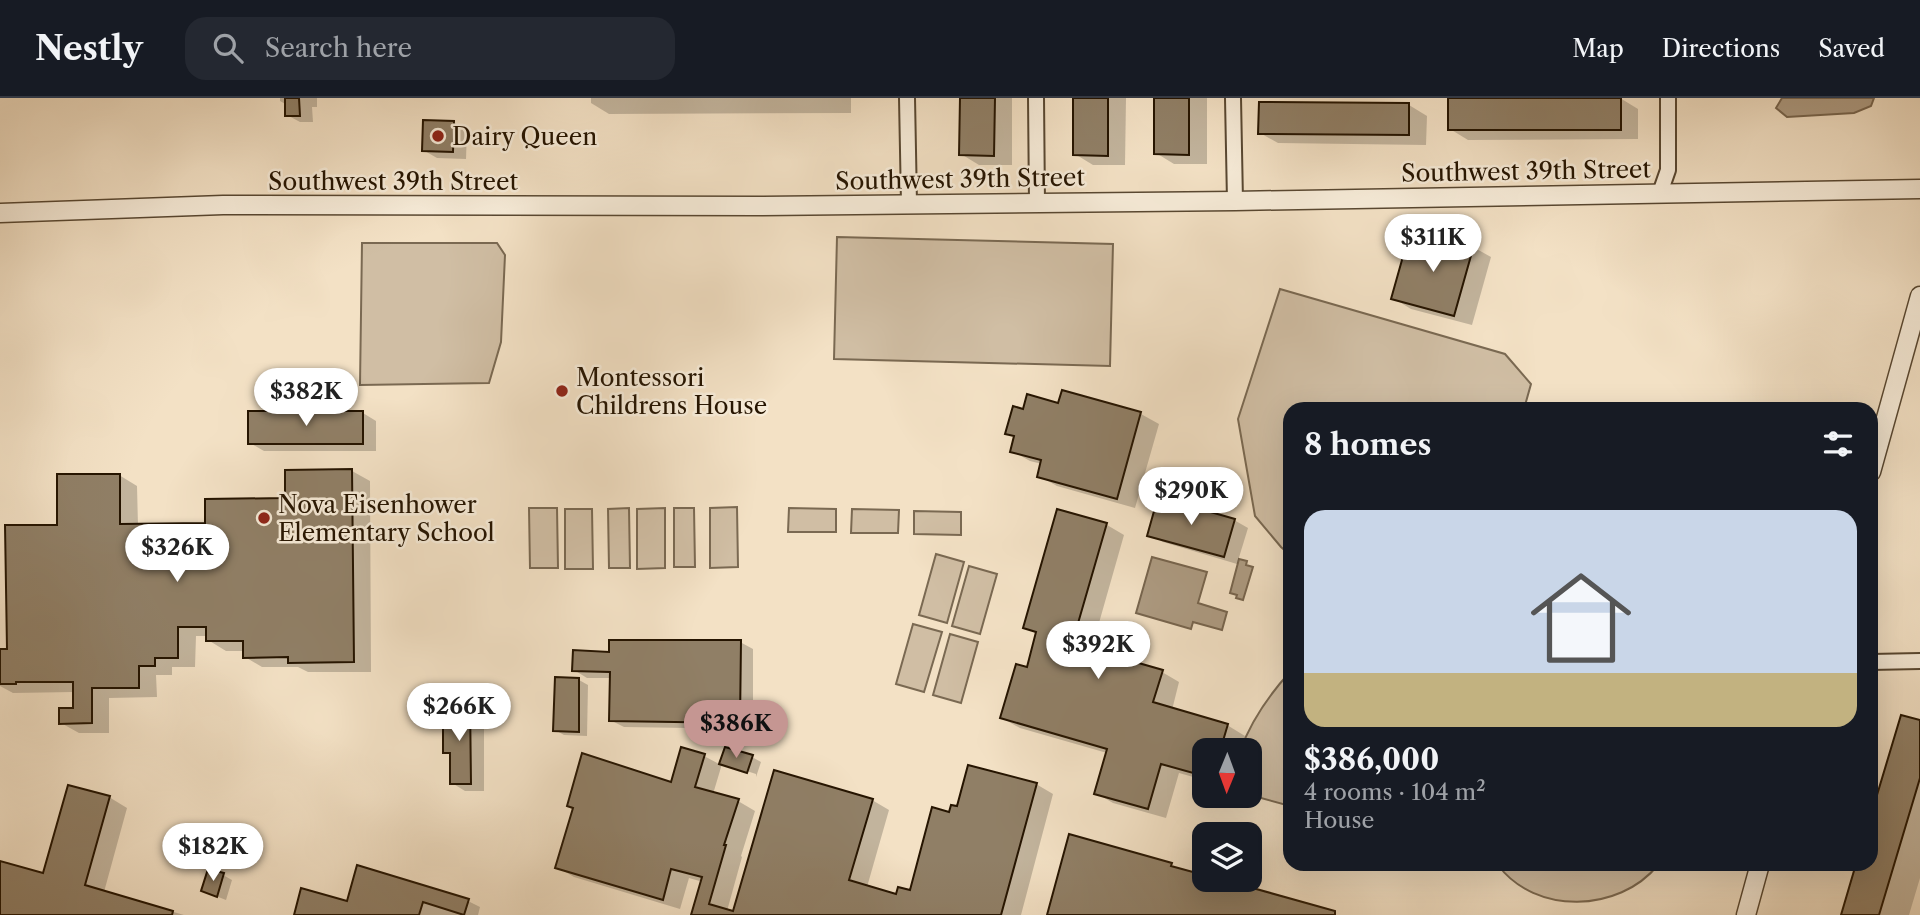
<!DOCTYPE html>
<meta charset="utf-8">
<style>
body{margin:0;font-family:"Libre Caslon Text",serif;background:#242831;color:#f1f3f6;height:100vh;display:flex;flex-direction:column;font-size:26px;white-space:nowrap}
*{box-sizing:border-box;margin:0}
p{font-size:23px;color:#9ea1a6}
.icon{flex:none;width:38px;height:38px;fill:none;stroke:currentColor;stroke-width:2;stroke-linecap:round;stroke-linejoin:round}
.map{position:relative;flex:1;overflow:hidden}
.details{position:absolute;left:1283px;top:304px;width:595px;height:469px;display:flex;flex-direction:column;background:#171b24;border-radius:21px;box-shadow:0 7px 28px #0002}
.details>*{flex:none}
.needle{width:46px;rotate:181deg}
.tools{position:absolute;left:1192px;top:640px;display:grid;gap:14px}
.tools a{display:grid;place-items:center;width:70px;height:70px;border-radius:14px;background:#171b24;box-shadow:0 7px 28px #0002;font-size:35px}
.price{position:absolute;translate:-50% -60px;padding:0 16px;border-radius:24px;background:#fff;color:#222;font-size:23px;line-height:46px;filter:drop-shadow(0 2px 4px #0008)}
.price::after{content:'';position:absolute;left:50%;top:42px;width:21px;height:16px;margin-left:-10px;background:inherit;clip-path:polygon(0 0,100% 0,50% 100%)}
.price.on{background:#c59692;color:#111}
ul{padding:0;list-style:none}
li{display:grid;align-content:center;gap:14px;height:371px;padding:0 21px}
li+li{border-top:2px solid #363941}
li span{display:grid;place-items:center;height:217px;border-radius:21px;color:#555}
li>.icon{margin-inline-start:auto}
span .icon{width:126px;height:126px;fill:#fffc;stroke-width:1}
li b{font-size:30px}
h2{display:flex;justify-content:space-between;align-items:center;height:84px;padding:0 21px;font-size:30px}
header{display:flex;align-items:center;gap:42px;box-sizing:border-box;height:98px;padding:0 35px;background:#171b24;border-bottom:2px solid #363941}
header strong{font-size:33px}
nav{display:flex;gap:38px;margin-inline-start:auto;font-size:24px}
.search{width:490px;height:63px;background:#242831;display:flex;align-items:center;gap:18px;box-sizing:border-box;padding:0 24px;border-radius:21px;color:#9ea1a6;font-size:26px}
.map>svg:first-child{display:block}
.green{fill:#d0bea4;stroke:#7a6952;stroke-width:2}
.water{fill:#ad9b82;stroke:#77654e;stroke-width:2}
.shadow{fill:#0003}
.building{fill:#907f66;stroke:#251400;stroke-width:2}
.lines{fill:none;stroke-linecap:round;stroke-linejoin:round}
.minor-casing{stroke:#584731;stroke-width:18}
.tertiary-casing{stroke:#584731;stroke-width:21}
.minor{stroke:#f7ecd9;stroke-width:14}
.tertiary{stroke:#f7ecd9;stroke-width:18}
.poi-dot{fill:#8f2418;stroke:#f7ecd9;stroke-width:2.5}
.labels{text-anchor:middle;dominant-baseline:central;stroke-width:5;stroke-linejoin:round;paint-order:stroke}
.poi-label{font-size:24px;fill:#251400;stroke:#f7ecd9;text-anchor:start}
.street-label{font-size:24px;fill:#251400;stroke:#f7ecd9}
</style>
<header>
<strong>Nestly</strong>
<div class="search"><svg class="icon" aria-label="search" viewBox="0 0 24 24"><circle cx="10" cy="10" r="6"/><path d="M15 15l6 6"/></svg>Search here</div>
<nav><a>Map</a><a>Directions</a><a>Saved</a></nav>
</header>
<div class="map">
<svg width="1920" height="817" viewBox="0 0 1920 817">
<rect width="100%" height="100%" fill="#f3e1c5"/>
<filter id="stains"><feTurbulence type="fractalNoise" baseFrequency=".00286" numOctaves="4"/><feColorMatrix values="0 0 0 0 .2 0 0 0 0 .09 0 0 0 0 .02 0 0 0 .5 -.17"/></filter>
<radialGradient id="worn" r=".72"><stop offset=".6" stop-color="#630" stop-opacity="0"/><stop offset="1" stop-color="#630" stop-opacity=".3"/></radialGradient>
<g class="green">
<path d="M837,139L1113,146L1110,268L834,261Z"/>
<path d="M362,145H497L505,157L501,244L489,285L360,287Z"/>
<path d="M1280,191L1505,256L1531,286L1524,311L1290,312V457L1281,449L1255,418L1238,321Z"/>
<path d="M737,409L738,469L710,470V410Z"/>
<path d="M529,410H557L558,470H530Z"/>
<path d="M629,410L630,470H609L608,411Z"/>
<path d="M665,410V470L637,471V411Z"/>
<path d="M674,410H694L695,469H674Z"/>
<path d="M789,410L836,411V434H788Z"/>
<path d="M565,411H592L593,471H565Z"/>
<path d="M852,411L899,412L898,435H851Z"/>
<path d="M914,413L961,414V437L914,436Z"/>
<path d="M936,456L964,464L947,525L919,517Z"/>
<path d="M969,468L997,476L980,536L952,528Z"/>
<path d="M913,526L942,534L924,594L896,586Z"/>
<path d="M950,536L978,544L961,605L933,597Z"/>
<path d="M1290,574V708L1250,697V653H1240C1251,623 1268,598 1290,574Z"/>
<path d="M1498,767H1658C1619,815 1535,817 1498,767Z"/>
</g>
<g class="water">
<path d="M1782,0H1874L1871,8L1854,15L1787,19L1776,10Z"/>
<path d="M1152,459L1207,474L1198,505L1227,514L1222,532L1193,524L1191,531L1136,515Z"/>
<path d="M1239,461L1247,463L1246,467L1253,469L1243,502L1236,500L1237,497L1230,495Z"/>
</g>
<g class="shadow">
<path d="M280,0H317V9H312L313,24H300L287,17V7L280,3Z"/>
<path d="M591,0H851V15L609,16L591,5Z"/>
<path d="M961,0H1012V67H979L961,56Z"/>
<path d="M1075,0H1126L1125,67H1093L1075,56Z"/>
<path d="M1156,0H1207V66H1174L1156,55Z"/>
<path d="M1450,0H1620L1638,11V41L1468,42L1450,31Z"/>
<path d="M1409,7L1427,18L1426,47L1278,45L1260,35Z"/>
<path d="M453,24L467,32L466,61L437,60L423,52Z"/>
<path d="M1441,148L1473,149L1491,159L1472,227L1411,211L1393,200Z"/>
<path d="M1063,294L1141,316L1159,326L1135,410L1057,388L1039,378L1042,366L1030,363L1012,353L1016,340L1007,335L1025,313L1059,307Z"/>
<path d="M363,315L376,323V353H264L250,345Z"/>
<path d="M352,373L370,383L371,574H308L298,569H262L245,559L244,553H226L208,542V538H196L195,569H172V577H156L157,599L109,600V635H79L61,625L75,611L74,594L13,595L0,588V553H8L59,428L119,377L137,388L138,428L207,427L287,402Z"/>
<path d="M1059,413L1107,427L1124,437L1091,553L1162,574L1179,584L1172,612L1227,627L1245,638L1241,653H1204V682L1179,675L1166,720L1113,705L1096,695L1107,655L1020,630L1002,620L1028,571L1038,536L1025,529Z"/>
<path d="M1234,422L1248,430L1237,466L1163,444L1150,437Z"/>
<path d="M740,544L753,551V631L624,629L610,622L611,580H587L574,572Z"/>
<path d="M579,582L588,587L587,638L564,637L555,632Z"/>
<path d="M470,605L484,613V693H465L452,685V657L445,654L452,629Z"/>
<path d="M1902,619L1920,624V780L1909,817H1843L1858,766H1871V724Z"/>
<path d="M726,651L752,659L761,664L756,679V676L728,667V669L722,666L713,696L738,703L755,713L741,758L742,759L727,813L734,815L872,702L889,712L867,789L898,798L911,794L951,716L958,710L1036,686L1053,696L1021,817H694L703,784L689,780L680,811L574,779L557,769L672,686L704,658L721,667Z"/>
<path d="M109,699L127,710L104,794L184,817H0V765L45,778Z"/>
<path d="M223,777L232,782L226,802L203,793Z"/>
<path d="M302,793L348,805L468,803L480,809L478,817H295Z"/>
</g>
<g class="building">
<path d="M285,0H299L300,18H285Z"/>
<path d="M960,0H995L994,58L959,57Z"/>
<path d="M1073,0H1108V58L1073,57Z"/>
<path d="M1154,0H1189V57L1154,56Z"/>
<rect x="1448" y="0" width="173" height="32"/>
<path d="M1259,4L1409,5V37L1258,36Z"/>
<path d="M423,22L454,23L453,54L422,53Z"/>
<path d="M1409,137L1439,146L1441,138L1474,147L1454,218L1391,201Z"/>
<path d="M1062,292L1141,314L1117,401L1037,379L1041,362L1010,354L1014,338L1005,336L1013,308L1023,311L1027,296L1058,305Z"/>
<rect x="248" y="313" width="115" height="33"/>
<path d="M352,371L354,564L288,565V559L243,560V543H206V529H178V560H155V568H139V590H92V625L59,626V610H73V584H16V586H0V551H7L5,427H57V376H120V426L205,425V401L285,400V372Z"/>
<path d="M1158,399L1235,421L1224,459L1147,438Z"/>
<path d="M1057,411L1107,425L1072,546L1163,572L1153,604L1228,626L1220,653H1204V678L1161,666L1148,711L1094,696L1107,651L1000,620L1016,566L1027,569L1036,534L1023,530Z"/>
<path d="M609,542H741L740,625L609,623L610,574L572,573L573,552L609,554Z"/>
<path d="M555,579L579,580V634L553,633Z"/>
<path d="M450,603H470L471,686H450V655H443V627H451Z"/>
<path d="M1901,617L1920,622V680L1879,817H1841L1856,766H1871V717Z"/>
<path d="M681,649L705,656L695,689L739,701L724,747H726L709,806L733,813L774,672L873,701L849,782L896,796L898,789L910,792L932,709L949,714L951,707L957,708L968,667L1037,685L1001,817H691L702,779L671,771L663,802L555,770L573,710L567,708L582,655L671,684Z"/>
<path d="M725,649L753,657L747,675L719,666Z"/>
<path d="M68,687L110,698L85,787L173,813L172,817H0V763L43,775Z"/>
<path d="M1069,736L1172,765L1171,768L1204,777V782H1224L1335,813V817H1047Z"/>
<path d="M357,767L469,801L464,817L423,804L419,817H294L301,790L347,803Z"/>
<path d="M208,771L224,775L217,799L201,793Z"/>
</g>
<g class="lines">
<g class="minor-casing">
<g id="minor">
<path d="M907,0L909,105"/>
<path d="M1036,0L1037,105"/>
<path d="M1233,0L1235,103"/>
<path d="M1660,95L1668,72V0"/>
<path d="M1871,564L1920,563"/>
</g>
</g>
<g class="tertiary-casing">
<g id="tertiary">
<path d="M0,115L223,107L763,108L1235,103L1920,91"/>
<path d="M1871,374L1920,198"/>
<path d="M1746,817L1760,766"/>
</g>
</g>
<use href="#minor" class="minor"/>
<use href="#tertiary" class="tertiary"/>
</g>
<g class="poi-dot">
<circle cx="438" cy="38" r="7"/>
<circle cx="562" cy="293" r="7"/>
<circle cx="264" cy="420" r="7"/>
</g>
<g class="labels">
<g class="poi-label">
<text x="452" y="38">Dairy Queen</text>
<text x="576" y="279">Montessori<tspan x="576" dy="28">Childrens House</tspan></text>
<text x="278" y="406">Nova Eisenhower<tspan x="278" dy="28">Elementary School</tspan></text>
</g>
<g class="street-label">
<text transform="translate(1526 73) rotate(-1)">Southwest 39th Street</text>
<text transform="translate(960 81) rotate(-1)">Southwest 39th Street</text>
<text x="393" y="83">Southwest 39th Street</text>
</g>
</g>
<rect width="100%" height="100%" filter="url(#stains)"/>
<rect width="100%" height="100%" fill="url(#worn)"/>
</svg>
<div class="tools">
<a><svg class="needle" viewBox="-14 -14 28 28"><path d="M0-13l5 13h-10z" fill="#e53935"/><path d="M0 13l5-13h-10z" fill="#9ea1a6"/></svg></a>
<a><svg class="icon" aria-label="layers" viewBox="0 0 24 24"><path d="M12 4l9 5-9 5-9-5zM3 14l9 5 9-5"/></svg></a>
</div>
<b class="price" style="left:1433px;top:176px">$311K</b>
<b class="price" style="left:306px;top:330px">$382K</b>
<b class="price" style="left:1191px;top:429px">$290K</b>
<b class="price" style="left:177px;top:486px">$326K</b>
<b class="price" style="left:1098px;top:583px">$392K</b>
<b class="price" style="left:459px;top:645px">$266K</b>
<b class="price on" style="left:736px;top:662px">$386K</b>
<b class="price" style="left:213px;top:785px">$182K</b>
<section class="details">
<h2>8 homes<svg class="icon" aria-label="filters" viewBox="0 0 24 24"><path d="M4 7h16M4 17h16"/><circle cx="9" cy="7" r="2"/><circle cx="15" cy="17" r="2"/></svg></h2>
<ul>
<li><span style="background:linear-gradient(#c9d6e8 75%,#c2b280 0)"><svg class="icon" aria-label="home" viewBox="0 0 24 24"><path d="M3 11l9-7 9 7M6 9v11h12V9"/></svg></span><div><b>$386,000</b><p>4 rooms · 104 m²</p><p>House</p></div></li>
</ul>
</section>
</div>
